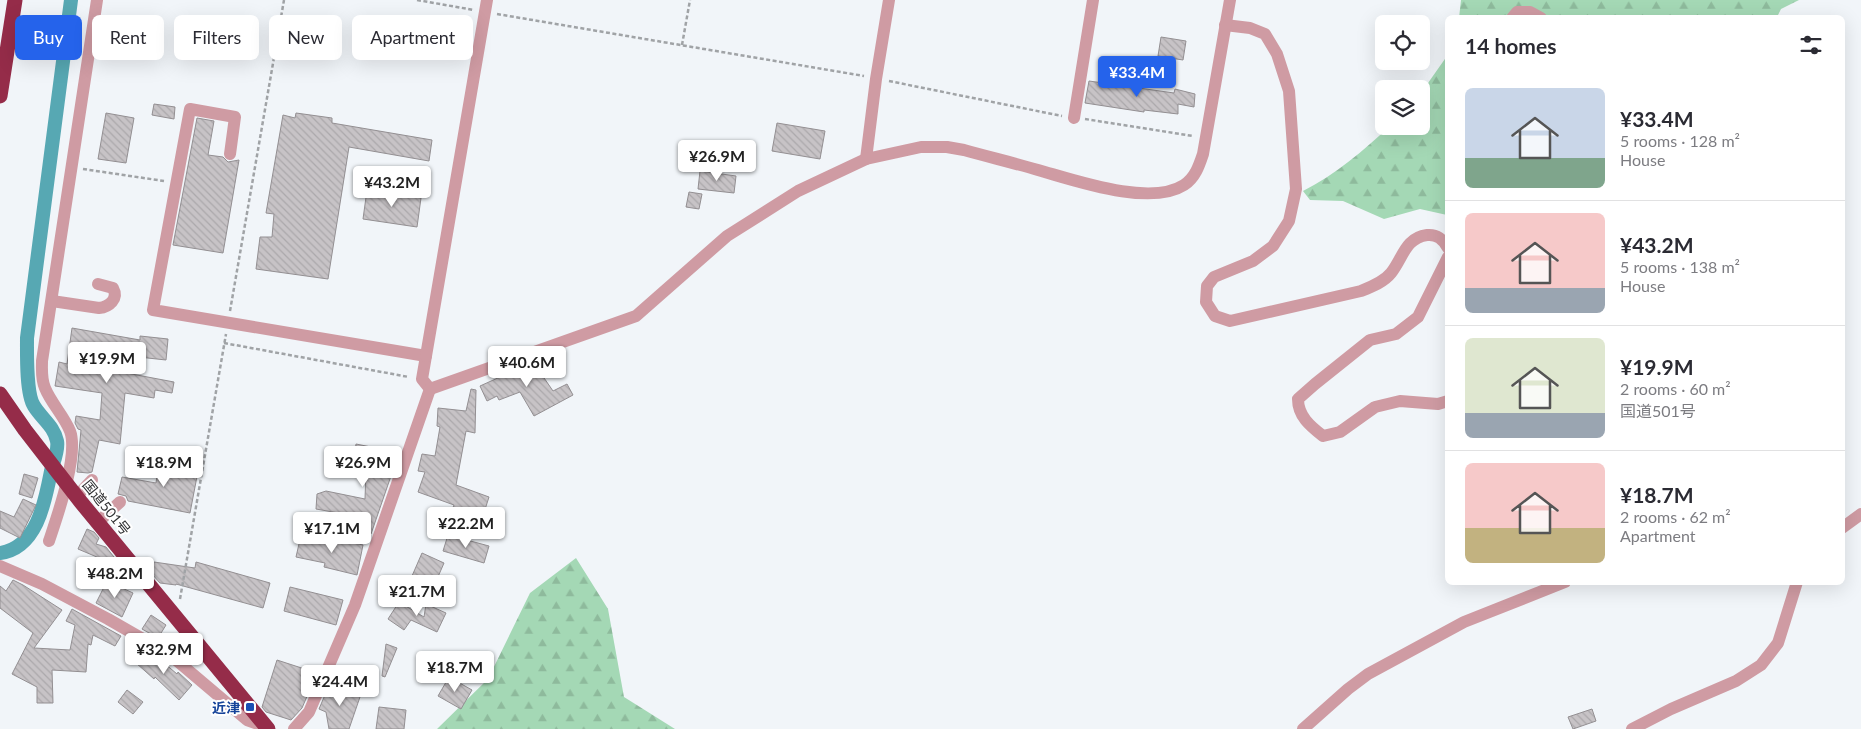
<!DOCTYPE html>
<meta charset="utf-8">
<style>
body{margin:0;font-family:Lato,"Noto Sans JP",sans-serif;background:#f2f2f3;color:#2b2b33;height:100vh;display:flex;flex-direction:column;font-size:19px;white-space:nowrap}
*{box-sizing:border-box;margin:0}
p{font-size:16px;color:#7c7c81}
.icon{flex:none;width:28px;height:28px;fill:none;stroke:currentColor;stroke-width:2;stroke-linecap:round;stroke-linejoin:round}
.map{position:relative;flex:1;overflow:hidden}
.panel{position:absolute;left:1445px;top:15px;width:400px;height:570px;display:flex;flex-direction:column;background:#fff;border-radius:8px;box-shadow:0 5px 20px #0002}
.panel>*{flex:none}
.hud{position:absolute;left:15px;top:15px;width:475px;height:45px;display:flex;gap:10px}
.controls{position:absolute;left:1375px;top:15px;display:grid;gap:10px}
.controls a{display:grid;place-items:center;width:55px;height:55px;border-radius:8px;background:#fff;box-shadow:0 5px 20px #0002;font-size:25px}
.price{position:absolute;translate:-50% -42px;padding:0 11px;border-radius:5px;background:#fff;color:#222;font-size:16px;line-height:32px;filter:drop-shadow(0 1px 2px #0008)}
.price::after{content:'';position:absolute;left:50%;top:30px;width:15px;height:11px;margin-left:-8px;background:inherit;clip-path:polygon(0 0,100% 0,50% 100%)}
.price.current{background:#2563eb;color:#fff}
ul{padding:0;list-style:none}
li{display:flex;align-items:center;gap:15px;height:125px;padding:0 20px}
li+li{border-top:1px solid #e1e1e2}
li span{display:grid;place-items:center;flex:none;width:140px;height:100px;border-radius:8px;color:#555}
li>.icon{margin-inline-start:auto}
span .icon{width:60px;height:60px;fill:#fffc;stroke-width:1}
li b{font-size:21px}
h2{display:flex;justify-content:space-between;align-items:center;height:60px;padding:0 20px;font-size:21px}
.pill{padding:0 18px;border-radius:8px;background:#fff;box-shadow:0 5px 20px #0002;font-size:18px;line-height:45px}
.pill.current{background:#2563eb;color:#fff}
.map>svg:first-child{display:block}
.forest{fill:url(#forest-firs)}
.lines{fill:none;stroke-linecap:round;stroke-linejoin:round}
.canal{stroke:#57a8b3;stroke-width:14}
.building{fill:url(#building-back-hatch);stroke:#938f92}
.path{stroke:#a0a3a6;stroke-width:2.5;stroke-dasharray:4 2.5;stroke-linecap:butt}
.minor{stroke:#cf9ba3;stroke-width:12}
.highway{stroke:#952c49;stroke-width:15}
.transit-dot{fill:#1a4fb4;stroke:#fff;stroke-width:2}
.labels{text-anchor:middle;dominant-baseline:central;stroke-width:4;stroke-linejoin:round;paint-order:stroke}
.street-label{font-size:14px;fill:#2f3032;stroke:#fff}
.transit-label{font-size:14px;font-weight:bold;fill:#164399;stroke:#fff;text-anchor:end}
</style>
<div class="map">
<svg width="1861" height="729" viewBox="0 0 1861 729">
<defs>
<pattern id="forest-firs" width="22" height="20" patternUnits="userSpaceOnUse" patternTransform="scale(1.25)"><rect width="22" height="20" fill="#a4d8b5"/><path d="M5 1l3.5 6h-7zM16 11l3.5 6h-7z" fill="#8eba9c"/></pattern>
<pattern id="building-back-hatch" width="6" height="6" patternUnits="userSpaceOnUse" patternTransform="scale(1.25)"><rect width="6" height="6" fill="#c7c3c6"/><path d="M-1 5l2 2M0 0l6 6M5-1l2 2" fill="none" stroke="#aba8ab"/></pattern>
</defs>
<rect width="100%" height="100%" fill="#f1f5f9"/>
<g class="forest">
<path d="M1461,0H1799L1781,9L1777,17L1663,16L1660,18H1459Z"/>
<path d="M1447,56V215L1420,209L1384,219L1343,201L1310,200L1303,191C1335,175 1364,150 1390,126H1421V93Z"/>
<path d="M576,558L608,609L624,697L675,729H437L488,679L530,593Z"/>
</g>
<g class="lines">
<path class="canal" d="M0,553C37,548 45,502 51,471C53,463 59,450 57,441C54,426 42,419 34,406C26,394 27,353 27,338L71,0"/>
</g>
<g class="building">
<path d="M1161,37L1186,41L1183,60L1158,56Z"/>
<path d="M1089,81L1174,93L1175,89L1195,94L1194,107L1178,104V114L1144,110V112L1085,103Z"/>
<path d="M154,104L175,107L174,119L152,115Z"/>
<path d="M106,113L134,118L126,163L98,159Z"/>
<path d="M296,113L332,118V123L432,140L429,161L349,147L328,279L256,269L260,237H272L274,214L266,213L283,115L295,118Z"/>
<path d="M197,118L214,121L208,155L223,157L228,162L239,160L223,253L173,245Z"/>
<path d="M777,123L825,131L820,159L772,151Z"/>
<path d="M700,171L736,176L734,193L698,189Z"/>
<path d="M367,190L421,198L417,227L363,219Z"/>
<path d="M689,192L702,194L699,209L686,207Z"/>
<path d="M72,328L140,340V336L168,339L166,360L102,353L100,368L174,382L172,393L155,390L154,398L125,393L120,444L99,440L92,472L88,473L77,472L81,430L78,429L75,423L76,416L100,420L102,393L55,386L59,362L67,364Z"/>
<path d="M540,359L545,370L540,372L553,391L567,384L573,395L534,416L520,392L499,400L497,396L487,401L480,386Z"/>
<path d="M471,389L476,390L475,433L466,431L456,485L489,497L481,522L451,512L454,505L418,492L425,472L418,471L422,454L435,456L440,427L437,426L438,408L466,411Z"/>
<path d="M356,444L391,451L387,470L392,473L371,534L363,532L367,518L316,509L317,494L326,491L365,499L366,470L353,467Z"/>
<path d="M159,461L199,466L190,513L128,501L126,496L118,494L122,477L156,483Z"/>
<path d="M24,474L38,478L32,498L19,494Z"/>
<path d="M23,499L36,505L20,538L0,528V511L14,517Z"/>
<path d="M87,529L94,532L99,538L96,544L106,547L114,557L111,563L78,549Z"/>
<path d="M301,535L330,542L331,538L363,545L357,575L324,567L325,563L296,557Z"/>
<path d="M448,535L489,546L484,563L443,551Z"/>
<path d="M422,553L444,563L434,586L412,576Z"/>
<path d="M154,562L195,568L196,562L270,583L263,608L176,584V585L160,583L152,574Z"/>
<path d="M13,580L23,585L62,610L34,648L70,650L75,625L66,621L72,609L121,636L115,646L93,635L91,645L88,644L86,672L52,670L53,703H37V687L12,674L33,633L0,608V586L6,591Z"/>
<path d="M107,581L133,593L122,617L96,603Z"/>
<path d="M290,587L343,600L336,625L284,611Z"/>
<path d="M399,602L424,617L426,604L446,613L437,632L411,620L404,630L388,619Z"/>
<path d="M151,615L166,625L158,638L142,629Z"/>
<path d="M386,644L397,648L385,677L382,676Z"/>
<path d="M147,650L157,657L177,674L178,672L192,685L179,700L155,677L154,679L136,663Z"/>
<path d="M277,660L317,673L302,708L291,720L266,712L262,707Z"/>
<path d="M449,677L472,690L461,709L438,696Z"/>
<path d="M330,683L361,694L349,729H329L326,712L319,709Z"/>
<path d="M127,690L143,702L133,714L118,702Z"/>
<path d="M379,707L406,710L404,729H376Z"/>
<path d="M1592,709L1596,721L1573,729L1568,717Z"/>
</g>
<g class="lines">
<g class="path">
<path d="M417,0L474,10"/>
<path d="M497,14L864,76"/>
<path d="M682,45L690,0"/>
<path d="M889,81L1062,116"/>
<path d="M1085,119L1193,136"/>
<path d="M83,169L164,181"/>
<path d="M230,311L284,0"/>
<path d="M224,343L409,377"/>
<path d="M180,599L226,334"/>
</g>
<g class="minor">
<path d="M1512,18L1517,12H1530L1541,18"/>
<path d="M1225,25L1250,28L1265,34L1277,54L1289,91L1296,189L1289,221L1273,246L1253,261L1214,277L1207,286L1206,302L1215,316L1230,321L1361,291C1371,287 1384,282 1391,273C1403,258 1405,238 1427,235C1437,234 1443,239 1448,248"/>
<path d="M1074,118L1093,0"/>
<path d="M230,154L235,117L190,109L153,310L426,356L422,379L430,389"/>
<path d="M866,159L876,79L889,0"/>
<path d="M1448,257L1418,317L1396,334L1370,340L1315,384L1298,399C1298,416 1310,426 1323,436L1340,432L1375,407L1400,401L1438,404L1448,401"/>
<path d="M52,301L99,308C109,307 119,299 113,288L98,284"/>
<path d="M426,356L487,0"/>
<path d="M430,389L636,316L727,236L798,191L866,159L921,147H947L964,150C989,157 1014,163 1038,170C1074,180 1150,207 1184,185C1195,178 1199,166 1203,154L1230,0"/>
<path d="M77,496L92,480"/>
<path d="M98,522L120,502"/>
<path d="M1842,528L1861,514"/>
<path d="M49,541C57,517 79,455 70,431C64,416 51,403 45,388C41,379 42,370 42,361L97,0"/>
<path d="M0,566L42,584L108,619L169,654L247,720L266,727"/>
<path d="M294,729L309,712L355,605L430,389"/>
<path d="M1303,729L1348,689L1368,674L1464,622L1565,582"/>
<path d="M1632,729L1671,709L1736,681L1761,665L1778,643L1797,582"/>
</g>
<g class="highway">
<path d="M0,96L15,0"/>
<path d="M0,394L25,430L80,501L268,729"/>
</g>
</g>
<rect class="transit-dot" x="245" y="702" width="10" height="10" rx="2.5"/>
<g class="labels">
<g class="street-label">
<text transform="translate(107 507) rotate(51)">国道501号</text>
</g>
<g class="transit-label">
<text x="240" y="707">近津</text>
</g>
</g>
</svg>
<div class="controls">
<a><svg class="icon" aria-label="locate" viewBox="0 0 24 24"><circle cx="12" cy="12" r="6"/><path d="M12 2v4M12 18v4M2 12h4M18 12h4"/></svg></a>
<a><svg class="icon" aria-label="layers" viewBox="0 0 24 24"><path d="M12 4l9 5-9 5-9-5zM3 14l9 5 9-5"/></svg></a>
</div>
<b class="price current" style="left:1137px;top:98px">¥33.4M</b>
<b class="price" style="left:717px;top:182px">¥26.9M</b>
<b class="price" style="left:392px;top:208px">¥43.2M</b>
<b class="price" style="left:107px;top:384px">¥19.9M</b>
<b class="price" style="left:527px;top:388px">¥40.6M</b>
<b class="price" style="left:164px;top:488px">¥18.9M</b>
<b class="price" style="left:363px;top:488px">¥26.9M</b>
<b class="price" style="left:466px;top:549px">¥22.2M</b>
<b class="price" style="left:332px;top:554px">¥17.1M</b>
<b class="price" style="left:115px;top:599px">¥48.2M</b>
<b class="price" style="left:417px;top:617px">¥21.7M</b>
<b class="price" style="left:164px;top:675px">¥32.9M</b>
<b class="price" style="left:455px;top:693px">¥18.7M</b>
<b class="price" style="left:340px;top:707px">¥24.4M</b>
<div class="hud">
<a class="pill current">Buy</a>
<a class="pill">Rent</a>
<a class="pill">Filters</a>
<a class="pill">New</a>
<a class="pill">Apartment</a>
</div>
<section class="panel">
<h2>14 homes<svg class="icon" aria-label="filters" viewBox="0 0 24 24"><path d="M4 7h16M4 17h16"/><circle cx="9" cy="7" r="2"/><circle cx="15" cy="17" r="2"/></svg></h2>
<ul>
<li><span style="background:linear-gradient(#c9d6e8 70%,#7fa58c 0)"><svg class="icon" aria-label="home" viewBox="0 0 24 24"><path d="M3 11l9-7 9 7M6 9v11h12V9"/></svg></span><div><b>¥33.4M</b><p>5 rooms · 128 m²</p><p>House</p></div></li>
<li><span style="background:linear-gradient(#f6c9c9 75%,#9aa5b1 0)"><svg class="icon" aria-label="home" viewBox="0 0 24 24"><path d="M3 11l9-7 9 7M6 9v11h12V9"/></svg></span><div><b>¥43.2M</b><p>5 rooms · 138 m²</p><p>House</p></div></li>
<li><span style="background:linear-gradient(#dfe7d0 75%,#9aa5b1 0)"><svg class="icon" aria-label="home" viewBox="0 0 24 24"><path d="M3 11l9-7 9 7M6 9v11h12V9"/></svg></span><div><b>¥19.9M</b><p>2 rooms · 60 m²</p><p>国道501号</p></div></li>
<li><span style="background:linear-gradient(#f6c9c9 65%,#c2b280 0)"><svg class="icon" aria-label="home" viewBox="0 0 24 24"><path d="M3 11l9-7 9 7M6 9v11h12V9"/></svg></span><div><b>¥18.7M</b><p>2 rooms · 62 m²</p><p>Apartment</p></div></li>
</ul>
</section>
</div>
